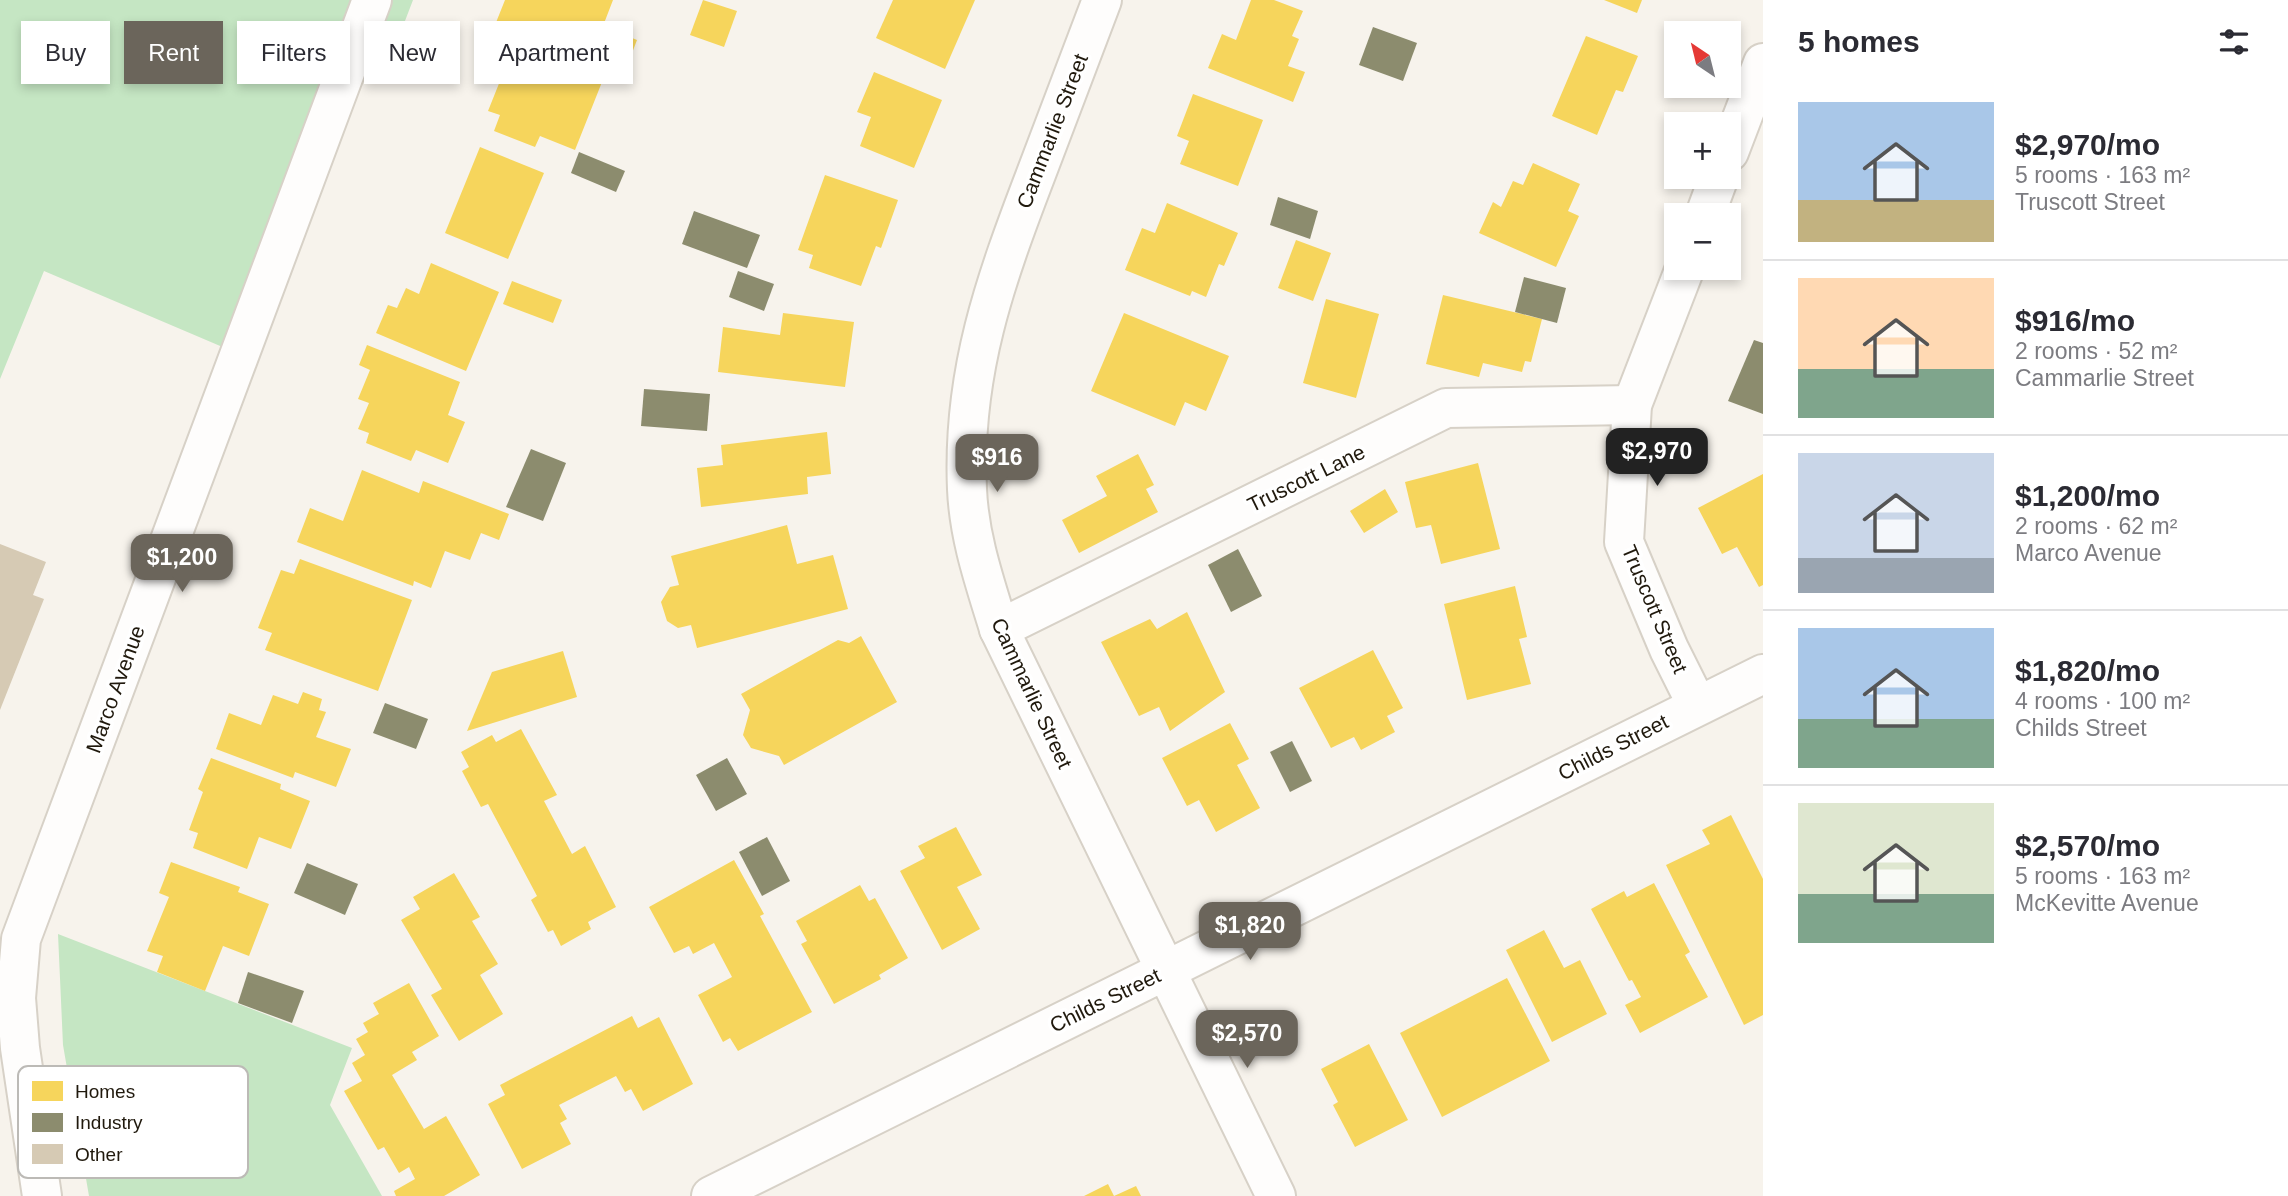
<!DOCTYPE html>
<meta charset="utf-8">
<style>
body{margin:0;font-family:Arial,sans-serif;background:#f2f2f3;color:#2b2b33;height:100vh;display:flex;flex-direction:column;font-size:26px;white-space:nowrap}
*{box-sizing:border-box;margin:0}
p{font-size:23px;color:#7c7c81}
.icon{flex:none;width:38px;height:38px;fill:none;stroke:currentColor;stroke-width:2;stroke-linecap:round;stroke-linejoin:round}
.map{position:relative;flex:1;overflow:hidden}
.panel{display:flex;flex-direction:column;background:#fff;width:525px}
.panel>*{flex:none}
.banner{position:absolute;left:21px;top:21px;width:665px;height:63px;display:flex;gap:14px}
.needle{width:46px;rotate:325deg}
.controls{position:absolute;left:1664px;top:21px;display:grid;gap:14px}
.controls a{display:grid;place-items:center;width:77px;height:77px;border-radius:0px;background:#fff;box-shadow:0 4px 10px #0003;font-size:35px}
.price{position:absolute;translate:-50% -60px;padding:0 16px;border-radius:14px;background:#6b655b;color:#fff;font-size:23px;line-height:46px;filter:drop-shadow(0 2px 4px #0008)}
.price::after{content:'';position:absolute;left:50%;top:42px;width:21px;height:16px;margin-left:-10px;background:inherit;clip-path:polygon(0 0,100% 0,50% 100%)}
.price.current{background:#222;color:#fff}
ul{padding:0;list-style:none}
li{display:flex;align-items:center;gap:21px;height:175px;padding:0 35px}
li+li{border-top:2px solid #e1e1e2}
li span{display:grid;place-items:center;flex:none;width:196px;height:140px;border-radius:0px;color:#555}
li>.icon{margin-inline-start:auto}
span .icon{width:84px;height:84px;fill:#fffc;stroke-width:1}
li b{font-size:30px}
h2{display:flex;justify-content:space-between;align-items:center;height:84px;padding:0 35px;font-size:30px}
.pill{padding:0 24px;border-radius:0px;background:#fff;box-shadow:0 4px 10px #0003;font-size:24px;line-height:63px}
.pill.current{background:#6b655b;color:#fff}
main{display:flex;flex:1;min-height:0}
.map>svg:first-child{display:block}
.green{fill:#c5e6c3}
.homes{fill:#f6d55c}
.industry{fill:#8c8c6e}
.building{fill:#d6cab4}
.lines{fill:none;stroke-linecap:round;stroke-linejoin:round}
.minor-casing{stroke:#d7d1c7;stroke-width:42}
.minor{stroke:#fefdfc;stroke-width:38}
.labels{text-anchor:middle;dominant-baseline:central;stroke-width:7;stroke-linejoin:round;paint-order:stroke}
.street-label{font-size:21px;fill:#20190d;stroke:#fff}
.key{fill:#fff;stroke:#bcbab6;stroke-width:2}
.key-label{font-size:19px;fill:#20190d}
</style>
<main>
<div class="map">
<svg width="1763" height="1196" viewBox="0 0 1763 1196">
<rect width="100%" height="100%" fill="#f7f3ec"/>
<g class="green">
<path d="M0,0H413L387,68L353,53L239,354L44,271L0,379Z"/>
<path d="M58,934L352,1048L330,1105L382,1196H89L63,1045Z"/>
</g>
<g class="homes">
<path d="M505,0H613L603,26L637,40L624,74L495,25Z"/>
<path d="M703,0L737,11L724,47L690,35Z"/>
<path d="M893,0H975L945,69L876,38Z"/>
<path d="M1251,0H1274L1303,11L1292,36L1299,39L1288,66L1305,72L1293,102L1208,68L1222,34L1236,40Z"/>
<path d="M1604,0H1642L1637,13Z"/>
<path d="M1586,36L1638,56L1623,92L1616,90L1597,135L1552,116Z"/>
<path d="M490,38L602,82L575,150L540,136L535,147L494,131L500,115L488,111L500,81L477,71Z"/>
<path d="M874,72L942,100L914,168L860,146L871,117L857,112Z"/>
<path d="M1193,94L1263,120L1238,186L1180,164L1189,141L1177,136Z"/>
<path d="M480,147L544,173L508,259L445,233Z"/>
<path d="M1533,163L1580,184L1568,211L1579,216L1556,267L1479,233L1493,202L1501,207L1513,181L1523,185Z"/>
<path d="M825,175L898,200L881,248L876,246L861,286L809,268L813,255L798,250Z"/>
<path d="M1167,203L1238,233L1224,266L1219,264L1206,297L1192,291L1190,296L1125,270L1142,228L1155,233Z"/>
<path d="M1296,240L1331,253L1313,301L1278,288Z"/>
<path d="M431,263L499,292L466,371L376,333L388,305L397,308L406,288L419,294Z"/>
<path d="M512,281L562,300L553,323L503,304Z"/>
<path d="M1443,295L1542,319L1531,362L1525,361L1522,372L1483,363L1479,377L1426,364Z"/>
<path d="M1326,299L1379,314L1356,398L1303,383Z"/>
<path d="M783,313L854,322L845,387L718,372L723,327L780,335Z"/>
<path d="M1124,313L1229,356L1206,411L1185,402L1175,426L1091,391Z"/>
<path d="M367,345L460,382L448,415L465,422L448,463L416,450L411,461L366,443L369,433L358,429L369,403L358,399L370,370L359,365Z"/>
<path d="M827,432L831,474L807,477L808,494L701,507L697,468L723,465L721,445Z"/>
<path d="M1138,454L1154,485L1146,489L1158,512L1079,553L1062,520L1107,496L1096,476Z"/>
<path d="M1478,463L1500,549L1441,564L1431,525L1416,528L1405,482Z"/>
<path d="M362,470L419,493L423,481L509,514L499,540L481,533L470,560L445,551L431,588L414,581L413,586L297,542L310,508L343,521Z"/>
<path d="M1763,474V585L1759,587L1737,547L1722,554L1698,508Z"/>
<path d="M1385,489L1398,512L1364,533L1350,511Z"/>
<path d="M787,525L797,564L833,555L848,609L697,648L691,625L678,628L667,621L661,602L670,587L679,585L671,556Z"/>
<path d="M300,559L412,600L378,691L265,650L272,633L258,628L281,570L294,574Z"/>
<path d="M1515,586L1527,637L1519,639L1531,684L1467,700L1444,604Z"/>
<path d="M1187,612L1225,692L1170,731L1159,707L1139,716L1101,642L1150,619L1157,629Z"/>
<path d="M861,636L897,702L784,765L779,756L751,748L743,735L750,710L741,694L838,640L849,643Z"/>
<path d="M1373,650L1403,708L1387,716L1395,732L1361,750L1354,737L1331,748L1299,688Z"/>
<path d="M563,651L577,697L467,731L492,672Z"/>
<path d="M303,692L322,699L319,710L326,712L316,737L351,749L336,787L295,772L293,778L216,749L229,713L261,725L273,695L298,704Z"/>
<path d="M1230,723L1249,759L1237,765L1260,808L1216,832L1199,800L1187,806L1162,758Z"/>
<path d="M521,729L557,795L544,801L572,854L585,846L616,907L588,922L591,929L561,946L553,930L548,932L531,900L537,896L488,804L481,807L462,771L469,767L461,752L492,735L496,742Z"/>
<path d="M211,758L281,784L280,789L310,801L291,849L259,837L247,869L193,848L198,833L189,830L203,792L198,789Z"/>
<path d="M1731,815L1763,879V1015L1744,1025L1666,865L1710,844L1702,830Z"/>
<path d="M956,827L982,875L957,887L980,929L942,950L900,871L925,858L918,846Z"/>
<path d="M734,860L764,914L760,916L812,1012L738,1051L730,1038L723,1042L698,995L732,977L714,943L693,954L689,946L674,953L649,907Z"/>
<path d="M171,862L240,887L238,892L269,904L249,956L223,946L205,991L157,972L163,956L147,951L169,897L159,893Z"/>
<path d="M454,873L480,917L472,921L498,964L480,975L503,1014L459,1041L431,995L442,989L401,920L420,909L413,897Z"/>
<path d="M1654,883L1690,952L1685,955L1708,997L1640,1033L1625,1005L1641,997L1632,980L1629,981L1591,909L1624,891L1627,897Z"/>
<path d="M860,885L869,901L875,898L908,958L879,975L881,979L834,1004L801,944L807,941L796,921Z"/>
<path d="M1544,930L1564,968L1580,960L1607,1014L1552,1042L1506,950Z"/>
<path d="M1507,978L1550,1061L1442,1117L1400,1033Z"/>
<path d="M409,983L439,1036L412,1052L417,1060L392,1075L424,1129L446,1116L480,1175L444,1196H396L394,1191L415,1179L409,1167L399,1173L384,1147L378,1150L344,1091L362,1081L352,1063L365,1055L356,1039L368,1032L363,1023L379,1014L373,1003Z"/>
<path d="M632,1016L638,1028L659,1017L693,1084L643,1111L631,1089L625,1092L616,1076L559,1105L567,1119L560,1123L571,1144L522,1169L488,1104L505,1095L500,1085Z"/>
<path d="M1369,1044L1408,1120L1355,1147L1333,1105L1338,1102L1321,1069Z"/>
<path d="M1108,1184L1114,1196H1084Z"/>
<path d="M1136,1186L1141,1196H1114Z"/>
</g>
<g class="industry">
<path d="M1373,27L1417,43L1403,81L1359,65Z"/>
<path d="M579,152L625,171L616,192L571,173Z"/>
<path d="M1278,197L1318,211L1310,239L1270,225Z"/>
<path d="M694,211L760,235L747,268L682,244Z"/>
<path d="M738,271L774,284L764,311L729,297Z"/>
<path d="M1524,277L1566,288L1557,323L1515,312Z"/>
<path d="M1754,340L1763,343V414L1728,401Z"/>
<path d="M644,389L710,394L707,431L641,426Z"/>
<path d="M531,449L566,463L543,521L506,507Z"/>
<path d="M1238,549L1262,596L1231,612L1208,565Z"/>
<path d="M385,703L428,719L416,749L373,733Z"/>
<path d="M1292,741L1312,781L1290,792L1270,752Z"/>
<path d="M727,758L747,794L716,811L696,775Z"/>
<path d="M767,837L790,881L762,896L739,852Z"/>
<path d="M307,863L358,884L345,915L294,893Z"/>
<path d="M248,972L304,991L292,1023L238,1003Z"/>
</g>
<path class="building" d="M0,544L46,562L33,595L44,599L0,710Z"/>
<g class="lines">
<g class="minor-casing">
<g id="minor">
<path d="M1102,0C1080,58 1058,116 1036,174C995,281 962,373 967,489C969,538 985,583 999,629L1276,1196"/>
<path d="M1729,152L1763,63"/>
<path d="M1705,215L1719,177"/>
<path d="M1685,268L1632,405L1624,542L1669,649L1697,705"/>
<path d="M999,629L1446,408L1632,405"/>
<path d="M42,1196L20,1048L16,998L21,939L372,0"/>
<path d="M711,1196L1763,674"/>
</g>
</g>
<use href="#minor" class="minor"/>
</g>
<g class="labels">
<g class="street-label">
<text transform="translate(1052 131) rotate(-69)">Cammarlie Street</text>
<text transform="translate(1306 478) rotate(-26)">Truscott Lane</text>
<text transform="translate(1655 609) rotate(67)">Truscott Street</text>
<text transform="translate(115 689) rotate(-70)">Marco Avenue</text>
<text transform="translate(1032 693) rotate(65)">Cammarlie Street</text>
<text transform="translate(1613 747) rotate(-27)">Childs Street</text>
<text transform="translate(1105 1000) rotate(-26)">Childs Street</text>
</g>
</g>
<rect x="18" y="1066" width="230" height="112" rx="10" class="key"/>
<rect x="32" y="1081" width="31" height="20" fill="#f6d55c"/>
<rect x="32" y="1113" width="31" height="19" fill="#8c8c6e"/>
<rect x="32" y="1144" width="31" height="20" fill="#d6cab4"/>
<g class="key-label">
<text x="75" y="1098">Homes</text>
<text x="75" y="1129">Industry</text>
<text x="75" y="1161">Other</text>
</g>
</svg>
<div class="controls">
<a><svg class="needle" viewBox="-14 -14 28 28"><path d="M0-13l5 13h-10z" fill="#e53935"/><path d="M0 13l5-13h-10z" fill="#7c7c81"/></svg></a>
<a>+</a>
<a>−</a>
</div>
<b class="price current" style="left:1657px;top:488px">$2,970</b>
<b class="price" style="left:997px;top:494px">$916</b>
<b class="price" style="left:182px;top:594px">$1,200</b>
<b class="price" style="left:1250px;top:962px">$1,820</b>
<b class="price" style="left:1247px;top:1070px">$2,570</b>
<div class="banner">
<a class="pill">Buy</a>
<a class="pill current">Rent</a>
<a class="pill">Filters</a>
<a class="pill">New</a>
<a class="pill">Apartment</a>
</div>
</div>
<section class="panel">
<h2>5 homes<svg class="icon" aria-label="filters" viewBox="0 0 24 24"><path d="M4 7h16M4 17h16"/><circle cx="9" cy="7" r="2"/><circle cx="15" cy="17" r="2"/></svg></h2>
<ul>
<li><span style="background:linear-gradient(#a9c7e8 70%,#c2b280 0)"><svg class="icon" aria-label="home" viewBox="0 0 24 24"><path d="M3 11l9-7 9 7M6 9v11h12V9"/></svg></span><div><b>$2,970/mo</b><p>5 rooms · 163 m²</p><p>Truscott Street</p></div></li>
<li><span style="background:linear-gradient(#ffd9b3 65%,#7fa58c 0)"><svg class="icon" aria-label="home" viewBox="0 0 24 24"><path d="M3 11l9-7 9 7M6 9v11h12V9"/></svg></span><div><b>$916/mo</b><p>2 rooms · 52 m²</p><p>Cammarlie Street</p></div></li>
<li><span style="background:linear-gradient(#c9d6e8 75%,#9aa5b1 0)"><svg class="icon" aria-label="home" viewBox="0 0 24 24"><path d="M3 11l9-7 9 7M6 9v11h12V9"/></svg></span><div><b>$1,200/mo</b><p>2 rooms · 62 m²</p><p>Marco Avenue</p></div></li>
<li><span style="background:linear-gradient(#a9c7e8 65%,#7fa58c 0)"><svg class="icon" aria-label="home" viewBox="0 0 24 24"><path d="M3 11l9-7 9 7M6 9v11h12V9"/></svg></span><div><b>$1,820/mo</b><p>4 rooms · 100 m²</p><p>Childs Street</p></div></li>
<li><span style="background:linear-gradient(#dfe7d0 65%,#7fa58c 0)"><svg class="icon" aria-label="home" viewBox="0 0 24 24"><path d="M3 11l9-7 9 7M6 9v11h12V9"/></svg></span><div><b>$2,570/mo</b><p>5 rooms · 163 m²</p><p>McKevitte Avenue</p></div></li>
</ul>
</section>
</main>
